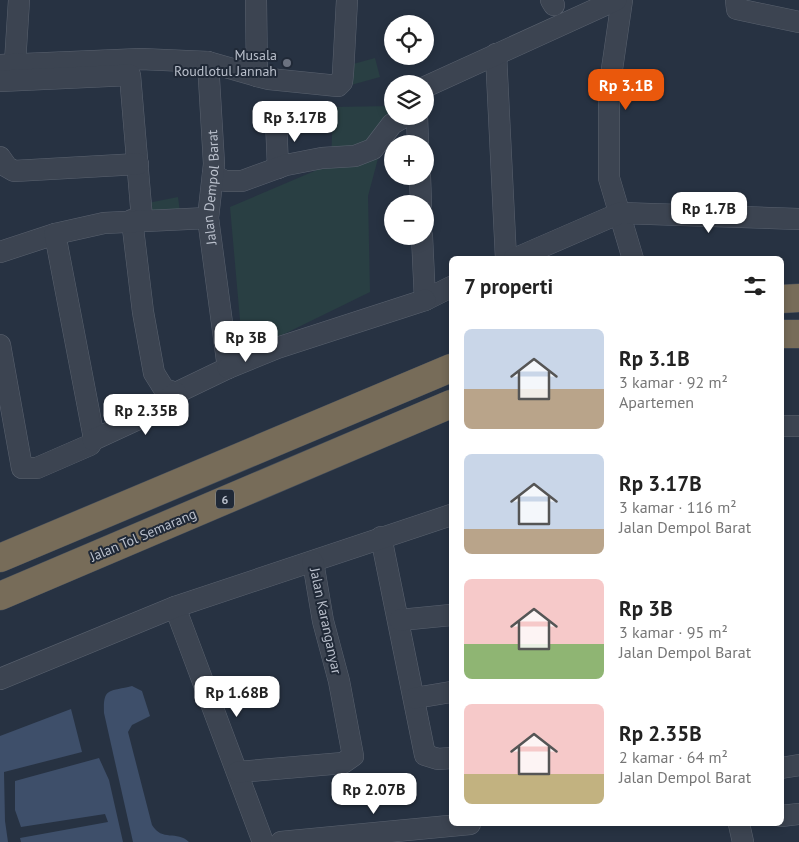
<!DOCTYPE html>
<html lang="id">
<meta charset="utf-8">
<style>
body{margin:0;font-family:"PT Sans",sans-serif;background:#f6f6f6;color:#222;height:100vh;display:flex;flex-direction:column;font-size:19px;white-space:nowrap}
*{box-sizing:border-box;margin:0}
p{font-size:16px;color:#767676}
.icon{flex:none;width:28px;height:28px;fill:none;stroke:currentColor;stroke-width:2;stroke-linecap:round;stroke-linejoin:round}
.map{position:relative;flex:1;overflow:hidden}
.sheet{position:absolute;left:449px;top:256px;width:335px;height:570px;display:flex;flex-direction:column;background:#fff;border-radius:8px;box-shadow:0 2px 8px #0003}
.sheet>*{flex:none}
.controls{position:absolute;left:384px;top:15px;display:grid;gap:10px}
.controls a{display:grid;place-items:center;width:50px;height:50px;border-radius:50%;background:#fff;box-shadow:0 2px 8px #0003;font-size:25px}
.price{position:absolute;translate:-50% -42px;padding:0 11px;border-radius:10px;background:#fff;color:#222;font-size:16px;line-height:32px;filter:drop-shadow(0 1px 2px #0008)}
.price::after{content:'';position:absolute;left:50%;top:30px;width:15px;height:11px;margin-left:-8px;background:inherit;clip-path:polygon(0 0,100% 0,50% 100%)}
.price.on{background:#ea580c;color:#fff}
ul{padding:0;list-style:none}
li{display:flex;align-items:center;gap:15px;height:125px;padding:0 15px}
li span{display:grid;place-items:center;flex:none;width:140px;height:100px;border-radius:8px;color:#555}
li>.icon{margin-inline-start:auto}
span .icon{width:60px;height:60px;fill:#fffc;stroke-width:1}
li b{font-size:21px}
h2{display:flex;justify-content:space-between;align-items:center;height:60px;padding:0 15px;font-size:21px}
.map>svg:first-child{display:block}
.green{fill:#293f43}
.water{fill:#3e4f6a}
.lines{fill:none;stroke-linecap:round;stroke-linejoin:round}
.street-casing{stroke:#5a626f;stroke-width:22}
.highway-casing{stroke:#464f5c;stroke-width:29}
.street{stroke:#3c4451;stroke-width:21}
.highway{stroke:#776c59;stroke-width:28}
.worship-dot{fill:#6b7280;stroke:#202937;stroke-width:2}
.labels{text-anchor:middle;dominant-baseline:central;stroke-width:4;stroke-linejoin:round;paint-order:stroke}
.shield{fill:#202937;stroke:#8b929f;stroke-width:1}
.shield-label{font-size:12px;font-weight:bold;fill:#b9bfcb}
.poi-label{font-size:14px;fill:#b9bfcb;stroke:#202937;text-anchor:end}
.street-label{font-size:14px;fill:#b9bfcb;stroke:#202937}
</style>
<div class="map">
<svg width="799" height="842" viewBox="0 0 799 842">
<rect width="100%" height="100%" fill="#273242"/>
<g class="green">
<path d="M375,58L380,77L351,85L346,66Z"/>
<path d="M392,106L368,196L370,292L243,354L230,207L331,164L333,107Z"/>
<path d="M178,197L180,212L151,218L148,203Z"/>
</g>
<g class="water">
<path d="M132,686L142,691L150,716L132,725L128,732L152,825C162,842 177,830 189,842H133L104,713C103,687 109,692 132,686Z"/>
<path d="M71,709L82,752L4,772L5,821L8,842H0V736Z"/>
<path d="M99,758L109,780L123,842H21L20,838L108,822L105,814L21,827L15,810V781Z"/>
</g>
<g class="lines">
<g class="street-casing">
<g id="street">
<path d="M551,0L554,5"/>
<path d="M622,0L609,90V178L633,259"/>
<path d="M736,0L737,9L799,22"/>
<path d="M496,54L506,259"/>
<path d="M15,63L19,0"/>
<path d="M0,65L141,59L208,62L257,76L256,0"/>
<path d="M257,76L269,79L338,86L342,82L343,73L347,0"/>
<path d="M0,81L130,75L142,219"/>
<path d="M425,87L616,0"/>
<path d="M417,116L418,144"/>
<path d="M276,120L278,168"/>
<path d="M0,157L7,167L14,171L138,164"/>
<path d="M213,175L225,181H242L286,165L322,158L355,156L373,149L392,124L406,116"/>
<path d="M420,176L421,204"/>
<path id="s1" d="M132,220L143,312L154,373L164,389L176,393L228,368L208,218L214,164L208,62"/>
<path d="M422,236L425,300L451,287"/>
<path d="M0,252L55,234"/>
<path d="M514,259L620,213L799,219"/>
<path d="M0,345L22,468H37L90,445L93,440V433L55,234L104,223L208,218"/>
<path d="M228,368L277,348L425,300"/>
<path d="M781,426H799"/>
<path d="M93,440L147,415L176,393"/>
<path d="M381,537L425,755L438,759L451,758"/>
<path d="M175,607L263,842"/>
<path d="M400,620L451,615"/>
<path d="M0,679L175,607L451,515"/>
<path d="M415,698L451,692"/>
<path d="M781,768L799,765"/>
<path d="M238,772L343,763L353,756L339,681L323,621L313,562"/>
<path d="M781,816L799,814"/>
<path d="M739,824L743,842"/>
<path d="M281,842L470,824"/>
</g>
</g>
<g class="highway-casing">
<g id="highway">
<path d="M781,299L799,298"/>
<path d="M781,334H799"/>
<path d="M0,558L451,368"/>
<path d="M0,596L451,404"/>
</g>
</g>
<use href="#street" class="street"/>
<use href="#highway" class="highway"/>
</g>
<circle class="worship-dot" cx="287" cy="63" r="5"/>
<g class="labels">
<rect class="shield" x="216" y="489.5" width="18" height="19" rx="4"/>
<g class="shield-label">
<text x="225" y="499">6</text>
</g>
<g class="poi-label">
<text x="277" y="55">Musala<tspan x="277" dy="16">Roudlotul Jannah</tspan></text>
</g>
<g class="street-label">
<text stroke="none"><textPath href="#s1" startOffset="426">Jalan Dempol Barat</textPath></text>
<text transform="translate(143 535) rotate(-23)">Jalan Tol Semarang</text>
<text transform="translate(326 621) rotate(78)">Jalan Karanganyar</text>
</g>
</g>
</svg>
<div class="controls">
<a><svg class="icon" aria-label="locate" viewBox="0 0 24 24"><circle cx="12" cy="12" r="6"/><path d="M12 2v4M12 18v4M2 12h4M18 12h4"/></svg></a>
<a><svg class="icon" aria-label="layers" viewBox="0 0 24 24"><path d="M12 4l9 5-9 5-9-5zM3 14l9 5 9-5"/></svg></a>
<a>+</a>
<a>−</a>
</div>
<b class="price on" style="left:626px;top:111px">Rp 3.1B</b>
<b class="price" style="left:295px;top:143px">Rp 3.17B</b>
<b class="price" style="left:709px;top:234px">Rp 1.7B</b>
<b class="price" style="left:246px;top:363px">Rp 3B</b>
<b class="price" style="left:146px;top:436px">Rp 2.35B</b>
<b class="price" style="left:237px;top:718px">Rp 1.68B</b>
<b class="price" style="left:374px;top:815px">Rp 2.07B</b>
<section class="sheet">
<h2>7 properti<svg class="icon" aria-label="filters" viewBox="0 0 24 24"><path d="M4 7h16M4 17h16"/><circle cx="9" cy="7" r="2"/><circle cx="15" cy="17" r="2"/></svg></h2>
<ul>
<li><span style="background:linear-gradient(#c9d6e8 60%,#b9a48a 0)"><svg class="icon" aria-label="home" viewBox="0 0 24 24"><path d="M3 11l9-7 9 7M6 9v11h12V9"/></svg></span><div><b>Rp 3.1B</b><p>3 kamar · 92 m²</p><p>Apartemen</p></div></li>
<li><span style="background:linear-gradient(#c9d6e8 75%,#b9a48a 0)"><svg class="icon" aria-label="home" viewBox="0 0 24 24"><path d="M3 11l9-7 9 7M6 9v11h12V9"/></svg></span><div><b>Rp 3.17B</b><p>3 kamar · 116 m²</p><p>Jalan Dempol Barat</p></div></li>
<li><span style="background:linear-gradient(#f6c9c9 65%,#8fb573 0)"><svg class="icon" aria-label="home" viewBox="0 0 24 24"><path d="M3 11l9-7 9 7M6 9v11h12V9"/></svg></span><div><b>Rp 3B</b><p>3 kamar · 95 m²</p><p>Jalan Dempol Barat</p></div></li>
<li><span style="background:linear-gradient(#f6c9c9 70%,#c2b280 0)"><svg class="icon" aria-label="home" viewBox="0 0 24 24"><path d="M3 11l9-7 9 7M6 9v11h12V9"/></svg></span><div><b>Rp 2.35B</b><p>2 kamar · 64 m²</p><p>Jalan Dempol Barat</p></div></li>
</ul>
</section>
</div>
